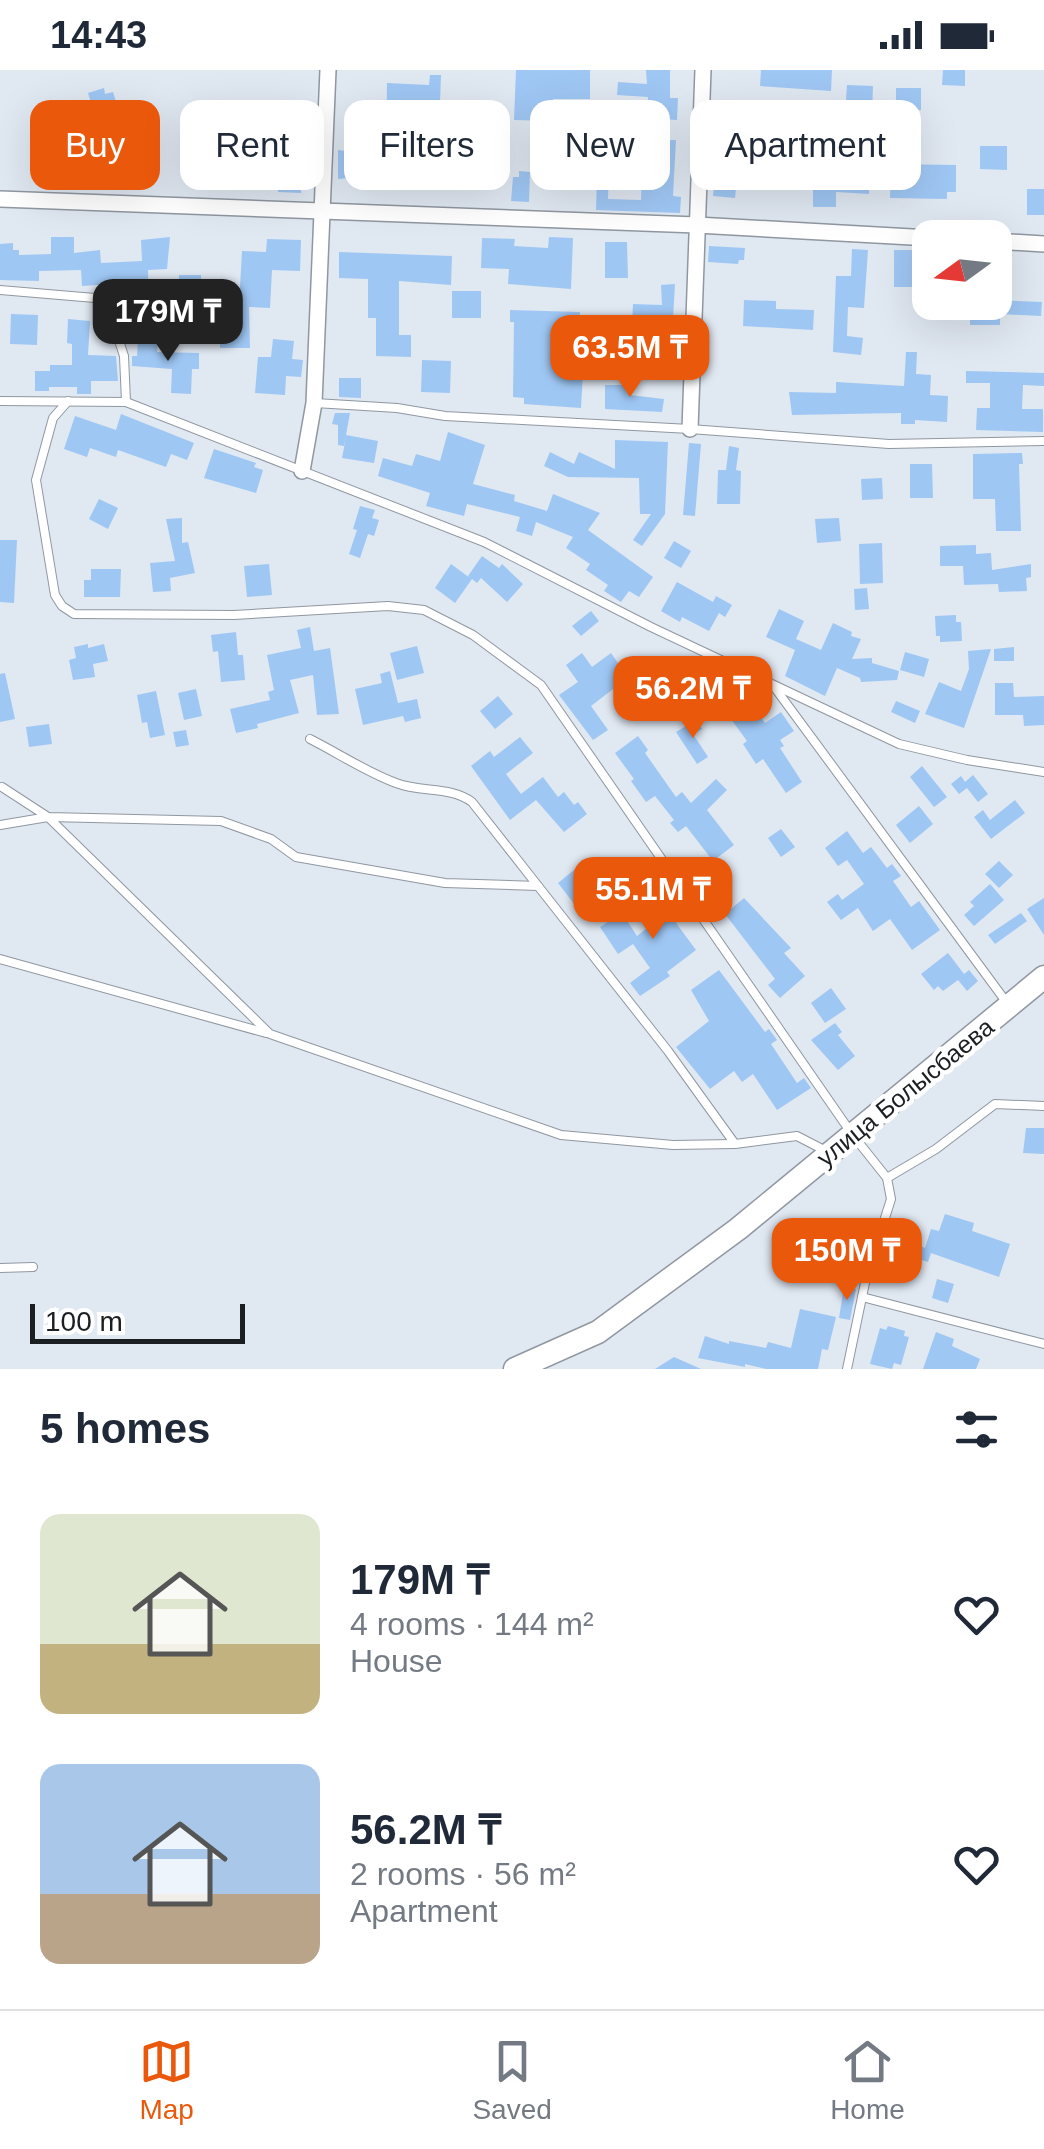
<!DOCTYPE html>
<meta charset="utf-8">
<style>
body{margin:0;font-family:Arial,sans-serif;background:#f2f2f3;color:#1f2937;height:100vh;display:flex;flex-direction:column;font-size:38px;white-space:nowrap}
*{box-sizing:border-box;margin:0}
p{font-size:32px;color:#747a83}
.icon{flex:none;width:55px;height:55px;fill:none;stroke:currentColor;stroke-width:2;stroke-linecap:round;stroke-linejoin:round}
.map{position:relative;height:1299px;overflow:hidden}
.side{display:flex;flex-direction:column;background:#fff;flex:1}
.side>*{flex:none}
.guide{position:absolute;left:30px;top:30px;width:985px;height:90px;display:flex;gap:20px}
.needle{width:65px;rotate:255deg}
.fabs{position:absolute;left:912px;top:150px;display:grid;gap:20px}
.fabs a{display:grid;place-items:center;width:100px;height:100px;border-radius:20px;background:#fff;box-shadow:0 10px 40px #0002;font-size:50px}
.scale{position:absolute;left:30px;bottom:25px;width:215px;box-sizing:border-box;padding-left:10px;border:5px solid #1c1f22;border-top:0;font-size:28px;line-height:35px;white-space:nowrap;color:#1c1f22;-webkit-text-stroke:8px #fff;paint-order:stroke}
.price{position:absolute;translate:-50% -85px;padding:0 22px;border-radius:20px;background:#ea580c;color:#fff;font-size:32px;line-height:65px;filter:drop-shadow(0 2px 5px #0008)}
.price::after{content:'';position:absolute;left:50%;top:60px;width:30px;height:22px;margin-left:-15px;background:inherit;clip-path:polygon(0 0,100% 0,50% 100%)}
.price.on{background:#222;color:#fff}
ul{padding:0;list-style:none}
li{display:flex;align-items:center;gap:30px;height:250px;padding:0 40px}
li span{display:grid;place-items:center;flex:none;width:280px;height:200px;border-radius:20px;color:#555}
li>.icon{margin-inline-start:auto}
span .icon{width:120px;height:120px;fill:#fffc;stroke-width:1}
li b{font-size:42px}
h2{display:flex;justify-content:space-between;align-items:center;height:120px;padding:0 40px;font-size:42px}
.chip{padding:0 35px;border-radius:20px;background:#fff;box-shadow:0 10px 40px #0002;font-size:35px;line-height:90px}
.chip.on{background:#ea580c;color:#fff}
.status{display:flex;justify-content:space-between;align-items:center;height:70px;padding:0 50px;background:#fff;direction:ltr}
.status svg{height:28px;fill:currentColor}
.menu{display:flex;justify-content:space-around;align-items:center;height:140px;border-top:2px solid #e0e1e3;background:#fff;font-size:28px;color:#747a83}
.menu a{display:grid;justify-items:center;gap:5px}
.menu .on{color:#ea580c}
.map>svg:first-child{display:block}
.building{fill:#9fc7f4}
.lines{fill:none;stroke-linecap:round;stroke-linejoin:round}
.lane-casing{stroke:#9097a0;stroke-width:10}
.street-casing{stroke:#9097a0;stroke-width:18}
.secondary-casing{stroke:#9097a0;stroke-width:25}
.lane{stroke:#fff;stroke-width:8}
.street{stroke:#fff;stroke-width:15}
.secondary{stroke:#fff;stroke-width:22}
.labels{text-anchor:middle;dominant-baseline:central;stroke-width:9;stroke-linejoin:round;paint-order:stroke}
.street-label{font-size:25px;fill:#1c1f22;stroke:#fff}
</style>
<div class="status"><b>14:43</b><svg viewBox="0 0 49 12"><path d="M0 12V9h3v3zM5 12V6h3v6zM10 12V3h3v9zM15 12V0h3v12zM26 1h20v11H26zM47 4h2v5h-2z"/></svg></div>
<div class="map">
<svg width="1044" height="1299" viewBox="0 0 1044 1299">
<rect width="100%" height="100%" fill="#e0e8f2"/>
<g class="building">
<path d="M516,0H590V29H553L552,51L514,50Z"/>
<path d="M646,0H670V28H678L677,50L647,48L648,27L617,25L618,12L647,14Z"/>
<path d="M761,0H832L831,21L760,16Z"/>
<path d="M943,0H965V16L942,15Z"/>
<path d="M430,5H441L440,33L418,31V36H413L411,68L450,70L448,92L408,89L407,114L381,113L382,105L338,109V80L386,86L387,13L429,15Z"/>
<path d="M847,15L873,16L872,45L845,44Z"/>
<path d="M104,18L105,24L113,22L121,48L98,55L88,23Z"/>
<rect x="896" y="18" width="25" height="22"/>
<path d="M723,38L749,40L747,58L722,54Z"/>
<path d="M765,66L790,67L789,95L764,94Z"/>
<path d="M676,70L673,126L681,127L680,143L596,140L597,108L554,106L555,80L584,82L583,96L609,97L608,129L641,130L642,100H652L651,71Z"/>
<path d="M980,76H1007V100L980,99Z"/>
<path d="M146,86L153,115L134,120L127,90Z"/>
<path d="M845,89L870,91L869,124L836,122V137H813V109H844Z"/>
<path d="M196,90L208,91L207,100L237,101L236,120L195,118Z"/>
<path d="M891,94L956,95V122H947V129L890,128Z"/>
<path d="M279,100L302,101L301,123L278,122Z"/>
<path d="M519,101L530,102L529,132L511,131L513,107H519Z"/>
<path d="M715,105L737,107L735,128L713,126Z"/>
<rect x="1027" y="119" width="17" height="26"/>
<path d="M51,167H74V183L100,180L101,193L142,191L141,170L170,167L167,199L148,200L149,238L136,239V218L112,220L111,214L82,216L81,200L39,201V211L0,210V174L13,173V180H19V185L51,184Z"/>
<path d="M549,167L573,168L571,219L508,214L509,199L481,198L482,168L515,169L514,176L548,178Z"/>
<path d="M267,169L301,170L300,201L272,200L270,238L249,237L250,278H220V254H238L242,181L266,182Z"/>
<path d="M605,172H627L628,208H605Z"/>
<path d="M709,176L745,178L744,190H739L738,194L708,192Z"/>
<path d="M852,179L868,180L864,238L848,237L847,266L863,268L861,285L833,282L836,206H851Z"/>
<rect x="894" y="180" width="24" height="37"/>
<path d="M339,182L452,186L451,215L399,211V265H411V287L376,286V248H368V209L339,208Z"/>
<path d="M179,205H201V238H178Z"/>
<path d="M675,214L672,266H664L663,257L632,255L633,234L662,235L661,215Z"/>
<rect x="452" y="221" width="29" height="27"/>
<path d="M744,230L776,231V239L814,240L813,260L743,256Z"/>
<path d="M995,230L1042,232L1041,246L1000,244V255H970V232Z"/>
<path d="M510,240L580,242L579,255L559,254V265H554L553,300L583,302L581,338L524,334V328L513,327L514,252H510Z"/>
<path d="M11,244L38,245L37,275L10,274Z"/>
<path d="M68,249L90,251L88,285L116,286L118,311H91V324H77V317H49V321H35V301H50V295H72V274L67,273Z"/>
<path d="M138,269L158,270L157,282L199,283V299H192L191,324L171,323L172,299L132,296V286H137Z"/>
<path d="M273,269L294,271L292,289L303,290L301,307L286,306L285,325L255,323L258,287H271Z"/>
<path d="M906,282H917L916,304L931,305L930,325L948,326L947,352L915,350V354H901V343L792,345L789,322L836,323V312L904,316Z"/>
<path d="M635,284L661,285V299L634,298Z"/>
<path d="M422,290L451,291L450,323L421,322Z"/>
<path d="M966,301L1044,303V316L1023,315L1022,339H1043V362L976,360L977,338H990V313H966Z"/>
<path d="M339,308H361V328L339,327Z"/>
<path d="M605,315H631L630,325L664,329L662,342L605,339Z"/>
<path d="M335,343H350L346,365L378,371L374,393L342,388L346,367L344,376L338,375V355L332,354Z"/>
<path d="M121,344L194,373L187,390L171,384L166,397L118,380L116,387L90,378L87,387L64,379L75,346L116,360Z"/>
<path d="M448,362L485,375L473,414L515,425L514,431L547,441L553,424L600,443L588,460L653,507L639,527L629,521L621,532L604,521L608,515L586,500L590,494L566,478L573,467L536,452L532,466L516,461L520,447L467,434L464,446L426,436L430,423L378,406L383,388L412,396L416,384L440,391Z"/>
<path d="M615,370L668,372L665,444L642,476L633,470L651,444H640L639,408L568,407L544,396L550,382L574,394L579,382L615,399Z"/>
<path d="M689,373L701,374L695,446L683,445Z"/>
<path d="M729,376L739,378L736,400L741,401L740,434H717L718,400H726Z"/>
<path d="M214,379L256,393L254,397L263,400L256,423L204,408Z"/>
<path d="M1022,383L1023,394H1019L1021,461H996L995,429H973V384Z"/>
<path d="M910,394H932L933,428H910Z"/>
<path d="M882,408L883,429L862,430L861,409Z"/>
<path d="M99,429L118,438L108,459L89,449Z"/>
<path d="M360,436L375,440L372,448L379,450L374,466L368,464L360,488L349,484L357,460L353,459Z"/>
<path d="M182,448V473L188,472L195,503L170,508L171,521L153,522L150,493L175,491L166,449Z"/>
<path d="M839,448L841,471L817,473L815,449Z"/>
<path d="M0,470H17L14,533L0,532Z"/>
<path d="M674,471L691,481L681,498L664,488Z"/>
<path d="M882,473L883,513L860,514L859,474Z"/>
<path d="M976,475V484L991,483L992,500L1031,494V507L1026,508L1027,521L999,522L998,514L964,515L963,496H940V476Z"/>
<path d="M482,486L499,498L502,494L523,514L507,532L481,508L477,513L472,509L455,533L435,518L451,494L470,508L468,506Z"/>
<path d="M269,494L272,525L247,527L244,496Z"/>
<path d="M91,499H121L120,527H84V510H91Z"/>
<path d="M677,512L713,532L716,526L732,535L725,547L719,543L709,561L682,547L680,552L661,541Z"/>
<path d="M867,518L869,539L855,540L854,519Z"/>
<path d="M779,539L804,551L796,569L821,580L833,553L852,562L851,566L861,569L852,589L872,588V593L899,601L897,610L861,612L860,608L837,598L825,626L785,606L795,580L766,567Z"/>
<path d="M591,541L599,551L581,566L572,556Z"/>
<path d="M956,545V552H961L962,571L940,572V566H936L935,546Z"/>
<path d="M310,557L314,581L330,578L339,644L317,645L313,605L290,610L299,643L257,654L258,658L236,663L230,639L270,630L268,622L274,620L267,585L301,578L297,560Z"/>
<path d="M236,562L238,585H243L245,610L221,612L218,581L213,582L211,565Z"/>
<path d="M88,574V578L104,574L108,591L93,594L95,607L73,610L69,590L76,588L74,577Z"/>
<path d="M417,576L424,603L397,610L390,583Z"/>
<path d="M1014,577V591H994V579Z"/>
<path d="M991,579L964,658L925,644L939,612L961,621L969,599L968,581Z"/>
<path d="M905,582L929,589L924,607L900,600Z"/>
<path d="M582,583L592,597L611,583L620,596L632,587L648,610L660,603L673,624L658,633L654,626L631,640L617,616L591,636L608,660L593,670L559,625L578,612L566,595Z"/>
<path d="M702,598L721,627L737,614L765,653L781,642L794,661L780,670L784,676L780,678L802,712L786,723L763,689L756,694L743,674L747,671L717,630L693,647L675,620Z"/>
<path d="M390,601L398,633L417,629L421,648L405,652L403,646L363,655L355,619L382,613L380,604Z"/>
<path d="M5,603L15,649L0,652V604Z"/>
<path d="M995,613H1013L1014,627L1044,626V655L1024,656L1023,645H995Z"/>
<path d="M196,619L202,646L184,650L178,623Z"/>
<path d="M156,621L165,665L150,668L147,652L142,653L137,625Z"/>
<path d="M498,626L513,644L495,659L480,641Z"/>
<path d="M896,631L920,641L915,653L891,642Z"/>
<path d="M696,650L702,659L693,664L708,687L697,694L676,662Z"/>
<path d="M49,654L52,674L29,677L26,657Z"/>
<path d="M186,660L189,675L176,677L173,662Z"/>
<path d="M638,666L648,680L645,683L676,727L682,722L691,733L716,709L727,720L707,740L734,775L713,791L686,756L678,762L670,753L674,750L655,726L646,732L631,711L634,709L615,683Z"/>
<path d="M520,667L533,683L506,704L521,724L543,707L558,727L564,722L574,735L578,732L587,744L564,762L536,730L510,750L471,696L490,681L494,687Z"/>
<path d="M922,696L947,727L934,737L910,707Z"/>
<path d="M973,705L988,724L978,732L967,718L959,724L951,714L961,706L965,712Z"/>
<path d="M1015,730L1025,743L991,769L974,747L983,740L990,750Z"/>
<path d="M919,736L933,754L910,773L896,755Z"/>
<path d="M781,759L795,777L781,787L768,768Z"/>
<path d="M847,761L863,783L871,777L887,798L892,794L901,806L893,811L911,837L919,831L940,860L912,880L890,849L873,861L858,838L841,850L827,832L838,824L842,830L864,814L847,790L838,796L825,778Z"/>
<path d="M999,791L1013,805L999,818L985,804Z"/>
<path d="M625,794L639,811L622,826L607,808Z"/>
<path d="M579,796L596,818L575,835L558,813Z"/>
<path d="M655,813L684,847L676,853L696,880L667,902L670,906L640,926L630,913L650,898L633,874L618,884L600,857L622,843L637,866L666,843L646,820Z"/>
<path d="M990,814L1004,830L974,856L964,845L974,836L970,832Z"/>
<path d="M744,828L791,878L784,883L805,906L780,928L768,915L775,909L725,844Z"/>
<path d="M1044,828V865L1027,839Z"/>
<path d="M1021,843L1027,851L995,874L988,865Z"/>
<path d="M948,883L964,904L969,900L978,911L967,921L958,910L943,921L938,916L934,920L921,904Z"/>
<path d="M719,900L765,962L769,959L777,970L771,974L797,1013L804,1008L811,1018L777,1040L753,1004L742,1012L734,1001L710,1019L676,977L709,951L691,920Z"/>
<path d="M831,918L846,939L825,953L811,933Z"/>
<path d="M835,953L842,962L838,965L855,986L838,1000L811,970Z"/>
<path d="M1026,1058H1044V1084L1023,1083Z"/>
<path d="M945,1144L974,1153L972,1161L1010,1174L999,1207L931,1183L928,1192L913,1187L917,1175L925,1178L931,1159L939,1161Z"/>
<path d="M937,1209L954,1214L948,1233L932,1228Z"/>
<path d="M844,1217L856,1219L850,1250L839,1248Z"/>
<path d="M800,1239L836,1247L828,1280L822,1279L818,1299H766L745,1294V1297L698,1288L705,1266L729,1274V1271L766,1278L768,1272L791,1278Z"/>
<path d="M888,1256L905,1261L904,1266L909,1267L901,1295L894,1293L892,1299L870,1294L880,1258L886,1260Z"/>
<path d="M936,1262L954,1269L952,1276L980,1289L976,1299H923Z"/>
<path d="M674,1287L701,1299H655Z"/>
</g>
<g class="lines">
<g class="lane-casing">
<g id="lane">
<path d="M0,220L95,228L107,234L124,286L126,332"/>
<path d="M0,331L126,332L484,472L651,557L899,674L967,690L1044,702"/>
<path d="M68,331L53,348L36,410L55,525L62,536L74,544L234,545L388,536L424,540L473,565L541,615L852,1064L887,1108L891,1129L866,1208L847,1299"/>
<path d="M315,333L397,338L445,346L690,359L889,374L1044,371"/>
<path d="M775,618L1007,933"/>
<path d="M310,669C338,683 366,702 396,713C422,723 450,716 472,732L538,816"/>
<path d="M2,717L48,747L221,751L271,769L296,787L445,813L538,816L668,981L735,1074L797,1066L826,1081"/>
<path d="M0,755L48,747L270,964L561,1065L673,1075L735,1074"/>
<path d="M0,889L266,963"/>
<path d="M887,1108L936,1079L995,1034L1044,1036"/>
<path d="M0,1198L33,1197"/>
<path d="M862,1227L1044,1274"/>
</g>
</g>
<g class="street-casing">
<g id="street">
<path d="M0,129L697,155L930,168"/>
<path d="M995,171L1044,174"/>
<path d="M690,359L703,0"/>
<path d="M302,401L314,333L328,0"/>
</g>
</g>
<g class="secondary-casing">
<path id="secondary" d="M515,1299L598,1262L738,1159L1044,907"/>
</g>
<use href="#lane" class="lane"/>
<use href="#street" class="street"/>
<use href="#secondary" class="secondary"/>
</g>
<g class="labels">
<g class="street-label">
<text transform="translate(905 1022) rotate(-39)">улица Болысбаева</text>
</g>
</g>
</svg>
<div class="fabs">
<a><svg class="needle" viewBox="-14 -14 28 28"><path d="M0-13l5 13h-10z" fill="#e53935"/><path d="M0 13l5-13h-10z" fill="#747a83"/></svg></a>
</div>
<div class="scale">100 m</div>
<b class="price on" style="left:168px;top:294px">179M ₸</b>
<b class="price" style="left:630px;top:330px">63.5M ₸</b>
<b class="price" style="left:693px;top:671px">56.2M ₸</b>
<b class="price" style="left:653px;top:872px">55.1M ₸</b>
<b class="price" style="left:847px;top:1233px">150M ₸</b>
<div class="guide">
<a class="chip on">Buy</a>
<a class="chip">Rent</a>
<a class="chip">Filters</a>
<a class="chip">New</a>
<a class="chip">Apartment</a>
</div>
</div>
<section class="side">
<h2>5 homes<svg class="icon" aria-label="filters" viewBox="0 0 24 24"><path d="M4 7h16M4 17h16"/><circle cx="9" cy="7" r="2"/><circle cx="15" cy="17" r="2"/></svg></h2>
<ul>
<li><span style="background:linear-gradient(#dfe7d0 65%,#c2b280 0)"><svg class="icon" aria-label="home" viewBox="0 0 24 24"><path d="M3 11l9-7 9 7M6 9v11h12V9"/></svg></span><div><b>179M ₸</b><p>4 rooms · 144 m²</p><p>House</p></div><svg class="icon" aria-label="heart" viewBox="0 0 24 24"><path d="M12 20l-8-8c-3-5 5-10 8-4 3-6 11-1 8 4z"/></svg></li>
<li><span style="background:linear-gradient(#a9c7e8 65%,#b9a48a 0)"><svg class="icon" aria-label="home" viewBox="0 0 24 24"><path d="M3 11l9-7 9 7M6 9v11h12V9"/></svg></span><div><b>56.2M ₸</b><p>2 rooms · 56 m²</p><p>Apartment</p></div><svg class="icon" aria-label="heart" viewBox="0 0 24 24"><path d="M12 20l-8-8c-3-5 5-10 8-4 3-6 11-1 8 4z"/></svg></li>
</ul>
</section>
<nav class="menu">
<a class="on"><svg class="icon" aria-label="map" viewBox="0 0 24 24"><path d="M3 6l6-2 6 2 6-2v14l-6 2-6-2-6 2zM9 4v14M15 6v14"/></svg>Map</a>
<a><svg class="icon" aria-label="saved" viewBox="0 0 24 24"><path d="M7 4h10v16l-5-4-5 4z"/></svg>Saved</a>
<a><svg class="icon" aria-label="home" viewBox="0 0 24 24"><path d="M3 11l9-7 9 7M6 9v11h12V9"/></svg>Home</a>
</nav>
